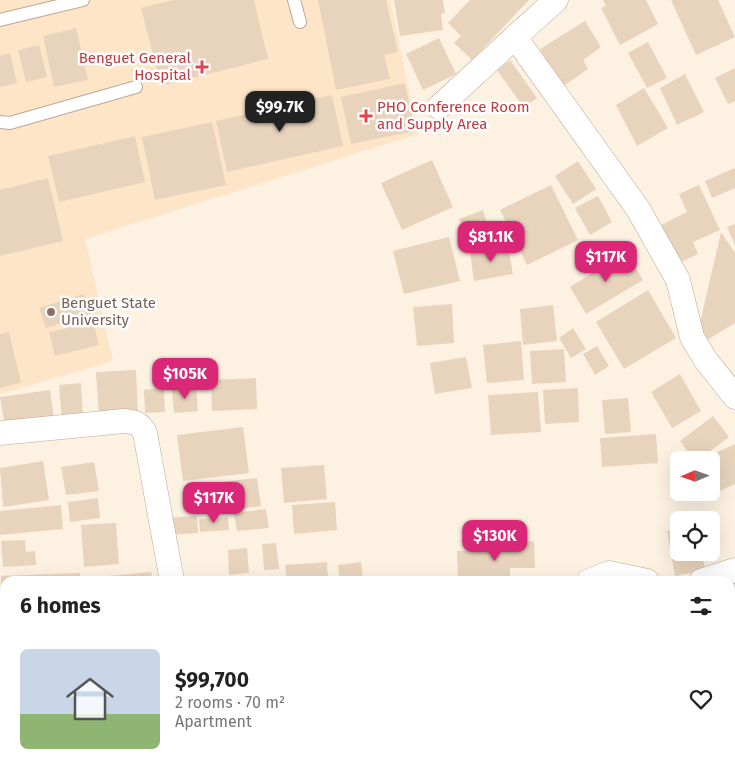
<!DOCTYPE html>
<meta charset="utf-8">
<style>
body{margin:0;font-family:"Fira Sans",sans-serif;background:#f6f6f6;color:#222;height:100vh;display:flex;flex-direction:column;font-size:19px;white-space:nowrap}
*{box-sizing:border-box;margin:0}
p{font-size:16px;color:#767676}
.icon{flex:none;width:28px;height:28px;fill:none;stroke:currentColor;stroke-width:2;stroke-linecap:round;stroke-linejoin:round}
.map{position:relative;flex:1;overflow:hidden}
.drawer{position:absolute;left:0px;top:576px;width:735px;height:196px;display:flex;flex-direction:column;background:#fff;border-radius:15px 15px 0 0;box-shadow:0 5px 20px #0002}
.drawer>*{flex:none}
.needle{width:32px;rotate:268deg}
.tools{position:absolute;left:670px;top:451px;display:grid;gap:10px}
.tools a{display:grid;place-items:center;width:50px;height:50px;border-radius:8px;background:#fff;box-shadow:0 5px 20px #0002;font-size:25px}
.price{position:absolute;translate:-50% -42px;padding:0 11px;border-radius:10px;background:#db2777;color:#fff;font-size:16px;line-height:32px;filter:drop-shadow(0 1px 2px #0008)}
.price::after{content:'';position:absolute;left:50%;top:30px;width:15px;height:11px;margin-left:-8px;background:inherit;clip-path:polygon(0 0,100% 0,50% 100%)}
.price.on{background:#222;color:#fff}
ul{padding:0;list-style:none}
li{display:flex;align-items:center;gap:15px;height:125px;padding:0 20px}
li+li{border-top:1px solid #e0e0e0}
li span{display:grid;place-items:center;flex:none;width:140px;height:100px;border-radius:8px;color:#555}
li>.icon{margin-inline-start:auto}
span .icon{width:60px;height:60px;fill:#fffc;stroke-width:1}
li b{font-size:21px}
h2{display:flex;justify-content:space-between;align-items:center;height:60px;padding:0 20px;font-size:21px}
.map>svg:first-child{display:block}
.built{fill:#fee5c7}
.building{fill:#e8d4bd}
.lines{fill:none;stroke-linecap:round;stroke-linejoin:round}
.service-casing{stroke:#bba892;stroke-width:14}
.minor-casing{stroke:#bba892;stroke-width:25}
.service{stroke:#fff;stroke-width:12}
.minor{stroke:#fff;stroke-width:24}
.health-dot{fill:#e0444e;stroke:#fff;stroke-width:2}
.education-dot{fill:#8d6e63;stroke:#fff;stroke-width:2}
.labels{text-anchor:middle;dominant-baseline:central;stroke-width:5;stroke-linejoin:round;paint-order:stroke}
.health-label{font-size:15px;fill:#be3a42;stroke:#fff;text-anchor:end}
.education-label{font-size:15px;fill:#785e54;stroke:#fff;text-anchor:start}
</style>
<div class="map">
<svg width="735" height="772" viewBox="0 0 735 772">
<rect width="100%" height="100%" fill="#fdf1e2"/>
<path class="built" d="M0,0H390L418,134L85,239L113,361L0,394Z"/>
<g class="building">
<path d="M173,0H254L268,59L161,86L141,8Z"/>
<path d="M318,0H386L398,52L384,55L390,79L336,90Z"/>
<path d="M394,0H443L445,13L441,14L443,30L400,36Z"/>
<path d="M470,0H529L472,60L454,43L461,36L448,23Z"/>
<path d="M603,0H646L658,24L620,45L601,8L606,6Z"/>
<path d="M671,0H718L735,37L696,55Z"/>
<path d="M585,21L601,47L583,60L588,69L562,87L540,49Z"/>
<path d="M76,28L88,80L54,87L43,36Z"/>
<path d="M439,38L456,74L423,90L406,54Z"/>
<path d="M648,42L667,78L647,88L628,53Z"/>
<path d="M39,45L47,77L26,82L18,50Z"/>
<path d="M10,53L17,83L0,87V56Z"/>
<path d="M510,60L537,98L524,108L497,70Z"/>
<path d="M735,68V101L728,104L715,78Z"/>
<path d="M685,74L704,112L677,125L660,88Z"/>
<path d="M405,83L415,131L351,144L341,97Z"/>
<path d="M644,88L668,128L637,146L616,105Z"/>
<path d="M332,95L343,146L227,172L216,121Z"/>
<path d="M212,122L226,185L155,200L142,137Z"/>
<path d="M135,136L145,182L59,202L48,156Z"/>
<path d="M432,160L453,207L402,230L381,183Z"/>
<path d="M578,161L596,189L573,204L555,176Z"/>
<path d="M735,168V188L712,198L705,181Z"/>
<path d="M48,178L63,241L0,256V190Z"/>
<path d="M551,185L578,240L527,265L500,210Z"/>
<path d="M699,185L720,230L693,242L698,254L671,267L653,229L687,212L679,194Z"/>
<path d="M598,196L612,222L590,235L575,208Z"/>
<path d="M483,210L491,237L468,245L459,219Z"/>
<path d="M735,224V245L727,227Z"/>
<path d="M721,232L735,253V323L704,342L698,332Z"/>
<path d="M449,237L460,281L404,294L393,251Z"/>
<path d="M508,246L513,274L474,281L470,252Z"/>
<path d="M626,252L643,280L586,314L570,287Z"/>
<path d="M648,290L676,338L624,369L596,322Z"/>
<path d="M84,294L91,314L46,328L39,308Z"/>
<path d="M452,304L454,343L417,346L413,307Z"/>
<path d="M553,305L557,341L523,345L520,309Z"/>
<path d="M93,322L99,345L55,356L49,332Z"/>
<path d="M573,328L586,349L571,358L559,338Z"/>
<path d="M9,332L21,383L0,388V334Z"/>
<path d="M521,341L524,380L487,383L483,345Z"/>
<path d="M597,346L609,366L595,375L583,354Z"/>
<path d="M564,349L566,382L532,384L530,351Z"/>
<path d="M466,357L472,388L435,394L430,363Z"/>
<path d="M136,370L138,415L99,417L96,372Z"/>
<path d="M680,374L701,411L672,428L651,392Z"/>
<path d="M256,378L257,409L212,411L211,380Z"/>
<path d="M81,383L83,418L62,420L59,385Z"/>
<path d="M196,387L198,411L174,413L172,389Z"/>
<path d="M164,388L165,412L145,413L144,390Z"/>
<path d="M578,388L579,422L545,424L543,390Z"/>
<path d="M50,390L54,419L5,426L0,397Z"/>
<path d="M538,392L541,432L491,435L488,395Z"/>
<path d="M628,398L631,432L605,434L602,400Z"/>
<path d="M713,416L729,437L698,460H694L680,441Z"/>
<path d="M243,427L249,473L183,481L177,435Z"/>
<path d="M656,434L658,463L602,467L600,438Z"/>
<path d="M735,444V484L711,495V460H700Z"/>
<path d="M43,461L49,500L3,507L0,468Z"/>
<path d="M94,462L99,491L66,495L61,467Z"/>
<path d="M324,465L327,499L284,503L281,468Z"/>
<path d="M257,478L261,506L215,512L212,483Z"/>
<path d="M98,498L100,518L70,522L68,502Z"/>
<path d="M335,502L337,530L294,534L292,505Z"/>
<path d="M61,505L63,529L0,535V511Z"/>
<path d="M266,509L269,528L237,531L234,513Z"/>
<path d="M197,516L198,533L167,535L165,518Z"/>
<path d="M228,517L229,530L200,532L199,519Z"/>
<path d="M116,523L119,564L84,567L81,525Z"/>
<path d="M679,529V552H702L705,570L675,576L667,531Z"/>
<path d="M25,540L26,552L35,551L36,565L3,567L1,541Z"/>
<path d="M534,541L535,568H510V581H458L457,551L491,550L490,543Z"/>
<path d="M276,543L279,569L264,570L262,544Z"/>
<path d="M247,548L249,573L229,575L228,550Z"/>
<path d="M327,562L328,581H287L285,565Z"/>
<path d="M361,562L363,581H340L338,565Z"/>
<path d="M151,572L153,581H89L88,578Z"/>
<path d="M80,573V581H5L3,624L1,576Z"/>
<path d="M735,576V621L730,622V581Z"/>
<path d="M251,577V581H228V579Z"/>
<rect x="405" y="768" width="33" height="4"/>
</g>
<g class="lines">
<g class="service-casing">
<g id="service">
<path d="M294,0L300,22"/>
<path d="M0,20L83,0"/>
<path d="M0,122L10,123L136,87"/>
</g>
</g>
<g class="minor-casing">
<g id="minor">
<path d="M515,37L556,0"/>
<path d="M439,107L515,37L638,209L678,280L692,337L705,359L735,397"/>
<path d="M0,433L124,421C135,422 140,423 145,433L172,581"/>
<path d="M589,581L609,573L647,581"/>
<path d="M701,581L735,570"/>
</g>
</g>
<use href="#service" class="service"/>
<use href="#minor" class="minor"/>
</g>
<g class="health-dot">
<path d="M199.5 59.5h5v5h5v5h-5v5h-5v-5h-5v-5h5z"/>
<path d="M363.5 108.5h5v5h5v5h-5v5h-5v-5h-5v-5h5z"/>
</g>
<circle class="education-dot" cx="51" cy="312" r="5"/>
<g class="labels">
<g class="health-label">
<text x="191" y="58">Benguet General<tspan x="191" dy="17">Hospital</tspan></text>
<text x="377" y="107" text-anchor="start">PHO Conference Room<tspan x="377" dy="17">and Supply Area</tspan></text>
</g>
<g class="education-label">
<text x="61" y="303">Benguet State<tspan x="61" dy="17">University</tspan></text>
</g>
</g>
</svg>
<div class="tools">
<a><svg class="needle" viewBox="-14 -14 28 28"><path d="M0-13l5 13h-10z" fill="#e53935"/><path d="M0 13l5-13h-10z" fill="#767676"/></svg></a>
<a><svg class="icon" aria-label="locate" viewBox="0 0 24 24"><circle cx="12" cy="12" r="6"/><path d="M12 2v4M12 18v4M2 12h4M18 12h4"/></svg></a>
</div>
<b class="price on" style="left:280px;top:133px">$99.7K</b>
<b class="price" style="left:491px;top:263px">$81.1K</b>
<b class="price" style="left:606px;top:283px">$117K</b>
<b class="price" style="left:185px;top:400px">$105K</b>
<b class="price" style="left:214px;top:524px">$117K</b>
<b class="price" style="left:495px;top:562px">$130K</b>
<section class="drawer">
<h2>6 homes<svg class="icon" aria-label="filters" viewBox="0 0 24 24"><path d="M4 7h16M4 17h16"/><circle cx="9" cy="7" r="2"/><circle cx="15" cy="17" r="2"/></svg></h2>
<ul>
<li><span style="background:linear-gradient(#c9d6e8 65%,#8fb573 0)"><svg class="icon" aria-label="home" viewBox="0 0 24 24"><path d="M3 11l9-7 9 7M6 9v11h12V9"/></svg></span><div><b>$99,700</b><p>2 rooms · 70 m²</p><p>Apartment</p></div><svg class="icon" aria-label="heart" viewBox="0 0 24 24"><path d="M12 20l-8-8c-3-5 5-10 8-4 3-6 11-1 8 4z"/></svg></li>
</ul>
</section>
</div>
